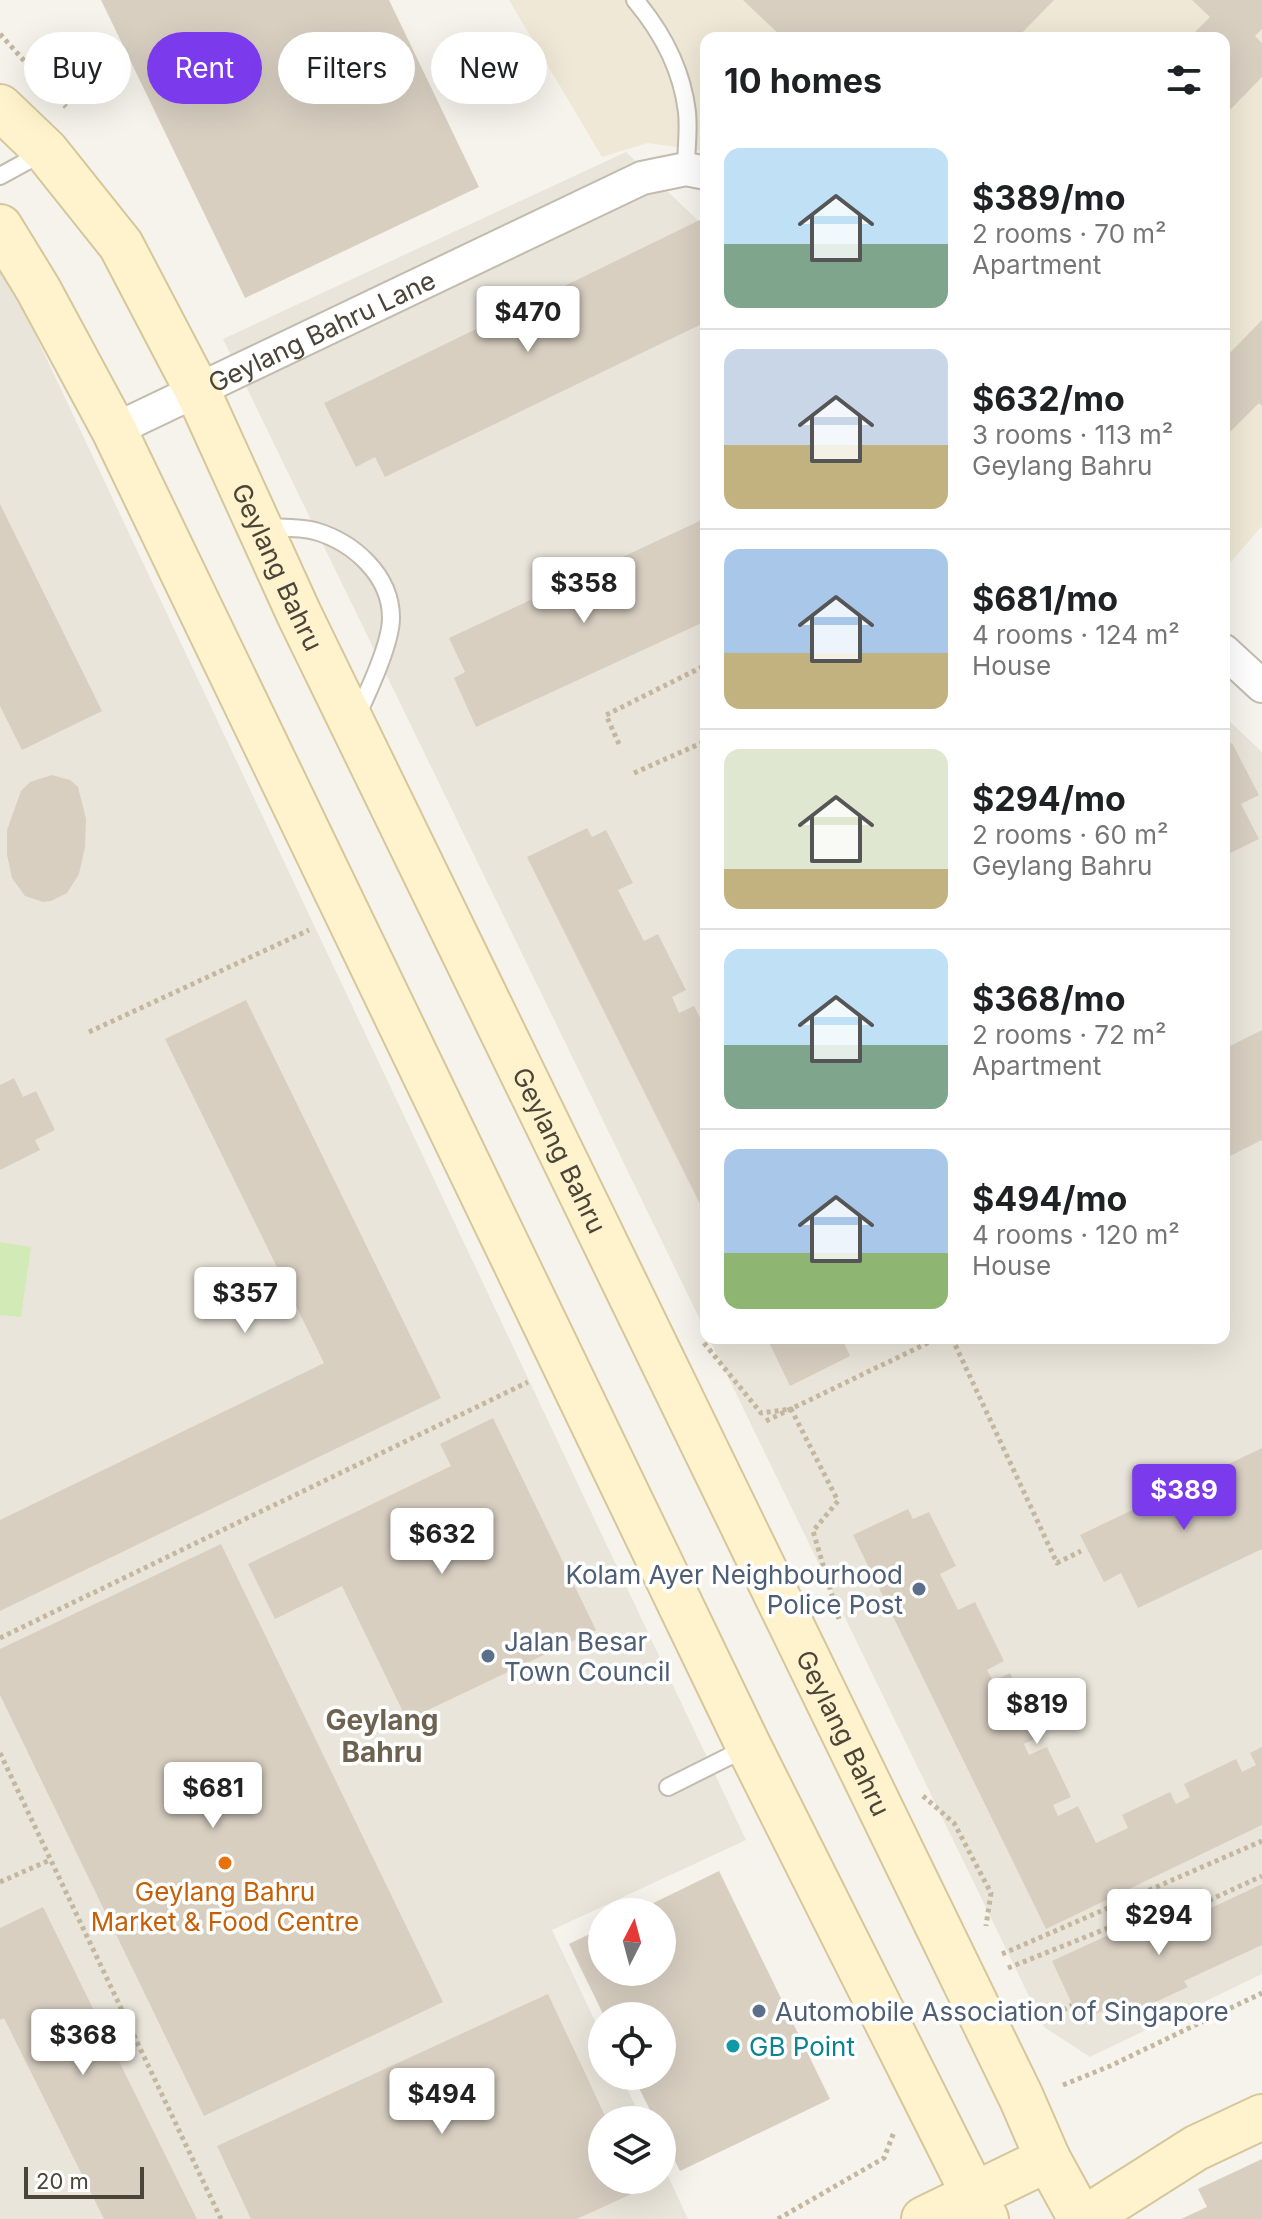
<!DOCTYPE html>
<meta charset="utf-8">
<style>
body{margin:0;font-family:Inter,sans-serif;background:#f6f6f6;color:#202124;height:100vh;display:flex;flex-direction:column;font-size:30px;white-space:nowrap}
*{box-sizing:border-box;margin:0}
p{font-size:26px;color:#757577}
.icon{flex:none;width:44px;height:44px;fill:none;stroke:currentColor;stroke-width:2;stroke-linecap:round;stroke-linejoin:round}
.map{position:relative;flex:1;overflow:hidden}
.drawer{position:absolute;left:700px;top:32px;width:530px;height:1312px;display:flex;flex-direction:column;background:#fff;border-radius:16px;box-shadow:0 8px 32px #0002}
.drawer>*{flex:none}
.guide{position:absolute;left:24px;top:32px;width:556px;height:72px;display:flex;gap:16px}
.needle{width:52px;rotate:6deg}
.buttons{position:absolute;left:588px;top:1898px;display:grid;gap:16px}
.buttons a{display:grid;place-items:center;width:88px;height:88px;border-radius:50%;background:#fff;box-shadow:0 8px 32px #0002;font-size:40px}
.scale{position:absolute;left:24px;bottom:20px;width:120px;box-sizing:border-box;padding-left:8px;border:4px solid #4b4439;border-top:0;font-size:22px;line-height:28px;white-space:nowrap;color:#4b4439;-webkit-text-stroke:6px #fff;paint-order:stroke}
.price{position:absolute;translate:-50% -68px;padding:0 18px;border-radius:8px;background:#fff;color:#222;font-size:26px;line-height:52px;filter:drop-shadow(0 2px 4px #0008)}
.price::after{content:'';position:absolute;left:50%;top:48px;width:24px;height:18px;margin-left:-12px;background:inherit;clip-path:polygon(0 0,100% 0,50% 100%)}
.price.current{background:#7c3aed;color:#fff}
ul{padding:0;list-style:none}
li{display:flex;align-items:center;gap:24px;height:200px;padding:0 24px}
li+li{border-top:2px solid #e0e0e0}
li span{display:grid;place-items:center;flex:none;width:224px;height:160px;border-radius:16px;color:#555}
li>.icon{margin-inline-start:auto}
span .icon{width:96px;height:96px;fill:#fffc;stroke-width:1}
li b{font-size:34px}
h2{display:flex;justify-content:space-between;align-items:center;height:96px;padding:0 24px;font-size:34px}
.chip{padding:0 28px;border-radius:36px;background:#fff;box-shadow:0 8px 32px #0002;font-size:28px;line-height:72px}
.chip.current{background:#7c3aed;color:#fff}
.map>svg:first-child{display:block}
.residential{fill:#eae5da}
.education{fill:#efe8d6}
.green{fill:#d2eab5}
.building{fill:#d8cfc1}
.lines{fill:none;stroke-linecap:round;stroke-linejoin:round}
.lane-casing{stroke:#c2bbae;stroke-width:20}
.street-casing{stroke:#c2bbae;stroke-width:36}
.secondary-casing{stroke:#d6c79b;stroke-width:48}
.path{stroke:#c4b79f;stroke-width:5;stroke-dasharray:4 4;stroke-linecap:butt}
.lane{stroke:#fff;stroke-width:16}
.street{stroke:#fff;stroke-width:32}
.secondary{stroke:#fff3cd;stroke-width:44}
.service-dot{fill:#5c6f8a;stroke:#fff;stroke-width:3}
.food-dot{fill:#e8710a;stroke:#fff;stroke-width:3}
.culture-dot{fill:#0f9aa8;stroke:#fff;stroke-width:3}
.labels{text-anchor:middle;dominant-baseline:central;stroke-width:7;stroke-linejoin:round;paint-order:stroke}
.street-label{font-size:26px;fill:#4b4439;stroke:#fff}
.service-label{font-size:26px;fill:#4e5e75;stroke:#fff;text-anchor:start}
.food-label{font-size:26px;fill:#c56008;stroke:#fff}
.culture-label{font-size:26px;fill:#0d838f;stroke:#fff;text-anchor:start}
.neighbourhood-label{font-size:28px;font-weight:bold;fill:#6e6250;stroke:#fff}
</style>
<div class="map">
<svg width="1262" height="2219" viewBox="0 0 1262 2219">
<rect width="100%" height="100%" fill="#f6f3ec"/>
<g class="residential">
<path d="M626,152L706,228V1332L223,339Z"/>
<path d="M0,260L746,1840L552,1930L602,2036V2076H621L642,2120H602V2180H662V2163L688,2219H0Z"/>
<path d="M1224,716L1262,752V1974L1090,2057L1044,2027L709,1338H1224Z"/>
</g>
<path class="education" d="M509,0H1262V526L1224,570V38H706V151L648,143L602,157Z"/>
<path class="green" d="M0,1242L31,1247L21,1317L0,1315Z"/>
<g class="building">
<path d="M101,0H389L479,187L245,298Z"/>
<path d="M743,0H1054L1017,38H783Z"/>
<path d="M1192,0H1262V29L1255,36L1262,43V77L1224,116V38H1189L1210,17Z"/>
<path d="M706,217V322L385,477L375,457L356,467L324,403Z"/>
<path d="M1262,320V406L1259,403L1229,433L1224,429V359Z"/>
<path d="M0,504L102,711L22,750L0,706Z"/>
<path d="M706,518V621L476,727L454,678L465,672L449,638Z"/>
<path d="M1232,743L1259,795L1241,804L1259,839L1224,856V747Z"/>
<path d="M52,775L70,780L78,787L86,819L85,847L79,874L67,893L51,901L43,902L25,896L12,878L7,855V830L21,791L30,782Z"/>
<path d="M587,828L592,837L606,830L633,883L618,890L644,941L658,934L686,990L672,997L679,1013L694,1006L706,1030V1058L703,1059L706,1066V1216L527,857Z"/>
<path d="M246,1000L441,1398L0,1611V1520L324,1363L165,1039Z"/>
<path d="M1262,1030V1140L1224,1159V1049Z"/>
<path d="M14,1078L23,1097L36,1091L55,1130L35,1140L40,1150L0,1170V1085Z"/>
<path d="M767,1338H853L844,1343L850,1356L790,1386Z"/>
<path d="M493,1418L596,1630L407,1720L342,1586L275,1619L248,1564L451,1466L440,1444Z"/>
<path d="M1262,1448V1549L1138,1608L1121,1573L1104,1582L1080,1535Z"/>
<path d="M908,1509L913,1519L929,1512L956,1566L940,1574L958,1610L975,1602L1004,1661L987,1670L993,1681L1010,1673L1041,1736L1024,1744L1029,1755L1047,1747L1071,1797L1053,1805L1058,1816L1078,1806L1096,1843L1128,1828L1122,1815L1170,1792L1176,1804L1190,1797L1184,1784L1236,1759L1242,1772L1256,1765L1250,1753L1262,1747V1825L1046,1929L853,1535Z"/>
<path d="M221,1544L443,2002L204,2116L0,1695V1649Z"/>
<path d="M719,1871L830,2099L680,2171L662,2135V2120H655L633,2076H662V2016H604L569,1944L602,1928V1972H662V1912H635Z"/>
<path d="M1262,1884V1945L1184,1981L1188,1987L1123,2017L1117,2004L1080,2021L1052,1961L1154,1914L1162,1931Z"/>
<path d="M43,1907L181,2187L197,2219H104L4,2018L0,2020V1928Z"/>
<path d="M548,1994L607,2120H602V2180H635L640,2190L577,2219H251L217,2146Z"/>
<path d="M1262,2159V2219H1181L1207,2207L1198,2189Z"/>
</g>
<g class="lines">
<g class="lane-casing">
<g id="lane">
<path d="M635,0C662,32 682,70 687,112C689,130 686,150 686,169"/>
<path d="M0,176L44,152"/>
<path d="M265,527C281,528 299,527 315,531C353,542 391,575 391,618C391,644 367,694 356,718"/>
<path d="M668,1787L748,1747"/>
</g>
</g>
<g class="street-casing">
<g id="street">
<path id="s1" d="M114,430L642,178L686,169L706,173"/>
<path d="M1224,651L1262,686"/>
</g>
</g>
<g class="secondary-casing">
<g id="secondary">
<path id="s2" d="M0,107L46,151L121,245L198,392L299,614L1021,2097L1048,2159L1081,2219"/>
<path d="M0,227L38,289L114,430L749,1747L986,2219"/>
<path d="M924,2219L1048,2159"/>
<path d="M1084,2219L1196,2148L1262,2117"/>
</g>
</g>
<g class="path">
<path d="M0,34L66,107"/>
<path d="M619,744L606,715L706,665"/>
<path d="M634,773L706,741"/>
<path d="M89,1032L309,930"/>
<path d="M952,1338L1057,1563L1081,1551"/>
<path d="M704,1343L761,1413L791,1409L838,1501L813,1531L839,1619"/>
<path d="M766,1421L938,1338"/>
<path d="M0,1638L528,1382"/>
<path d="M0,1753L221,2219"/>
<path d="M923,1796L954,1823L991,1893L986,1926"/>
<path d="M0,1882L50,1860"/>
<path d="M1002,1954L1262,1841"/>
<path d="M1008,1968L1173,1902L1179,1914L1262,1876"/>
<path d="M1056,2014L1072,2005"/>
<path d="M1063,2085L1110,2066L1262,1993"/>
<path d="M778,2219L884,2158L894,2132"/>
</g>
<use href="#lane" class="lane"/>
<use href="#street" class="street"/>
<use href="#secondary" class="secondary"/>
</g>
<g class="service-dot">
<circle cx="919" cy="1589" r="8"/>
<circle cx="488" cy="1656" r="8"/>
<circle cx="759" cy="2011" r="8"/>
</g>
<circle class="food-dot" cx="225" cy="1863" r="8"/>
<circle class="culture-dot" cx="733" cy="2046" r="8"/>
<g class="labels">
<g class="street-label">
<text stroke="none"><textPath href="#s1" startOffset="230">Geylang Bahru Lane</textPath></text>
<text stroke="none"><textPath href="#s2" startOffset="542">Geylang Bahru</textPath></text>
<text stroke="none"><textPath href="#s2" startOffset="1190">Geylang Bahru</textPath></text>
<text stroke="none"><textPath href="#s2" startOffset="1838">Geylang Bahru</textPath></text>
</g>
<g class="service-label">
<text x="903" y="1574" text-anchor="end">Kolam Ayer Neighbourhood<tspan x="903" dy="30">Police Post</tspan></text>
<text x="504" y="1641">Jalan Besar<tspan x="504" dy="30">Town Council</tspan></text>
<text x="775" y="2011">Automobile Association of Singapore</text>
</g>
<g class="food-label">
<text x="225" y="1891">Geylang Bahru<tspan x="225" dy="30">Market &amp; Food Centre</tspan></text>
</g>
<g class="culture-label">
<text x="749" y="2046">GB Point</text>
</g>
<g class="neighbourhood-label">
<text x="382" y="1720">Geylang<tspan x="382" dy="32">Bahru</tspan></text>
</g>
</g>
</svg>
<div class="buttons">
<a><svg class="needle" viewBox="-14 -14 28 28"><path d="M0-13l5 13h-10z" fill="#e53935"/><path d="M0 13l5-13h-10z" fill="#757577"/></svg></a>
<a><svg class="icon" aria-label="locate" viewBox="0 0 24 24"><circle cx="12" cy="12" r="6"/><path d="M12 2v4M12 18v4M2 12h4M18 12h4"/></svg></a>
<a><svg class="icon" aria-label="layers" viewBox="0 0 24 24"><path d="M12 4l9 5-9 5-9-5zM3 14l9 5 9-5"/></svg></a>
</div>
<div class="scale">20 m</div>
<b class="price" style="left:528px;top:354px">$470</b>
<b class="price" style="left:584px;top:625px">$358</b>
<b class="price" style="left:245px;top:1335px">$357</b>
<b class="price current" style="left:1184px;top:1532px">$389</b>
<b class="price" style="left:442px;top:1576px">$632</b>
<b class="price" style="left:1037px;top:1746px">$819</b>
<b class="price" style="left:213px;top:1830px">$681</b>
<b class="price" style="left:1159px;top:1957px">$294</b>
<b class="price" style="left:83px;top:2077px">$368</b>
<b class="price" style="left:442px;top:2136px">$494</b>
<div class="guide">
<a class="chip">Buy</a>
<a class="chip current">Rent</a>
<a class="chip">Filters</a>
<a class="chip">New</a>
</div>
<section class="drawer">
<h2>10 homes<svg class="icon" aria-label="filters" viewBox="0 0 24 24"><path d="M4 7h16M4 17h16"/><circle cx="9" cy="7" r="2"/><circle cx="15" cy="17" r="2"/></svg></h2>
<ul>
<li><span style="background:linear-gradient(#bfe0f5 60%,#7fa58c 0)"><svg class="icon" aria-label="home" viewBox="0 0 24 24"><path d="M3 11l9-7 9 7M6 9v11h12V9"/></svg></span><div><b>$389/mo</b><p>2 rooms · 70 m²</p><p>Apartment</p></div></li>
<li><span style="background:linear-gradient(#c9d6e8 60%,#c2b280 0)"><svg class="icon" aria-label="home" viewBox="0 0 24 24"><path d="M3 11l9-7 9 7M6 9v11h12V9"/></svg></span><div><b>$632/mo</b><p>3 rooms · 113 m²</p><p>Geylang Bahru</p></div></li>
<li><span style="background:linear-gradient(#a9c7e8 65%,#c2b280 0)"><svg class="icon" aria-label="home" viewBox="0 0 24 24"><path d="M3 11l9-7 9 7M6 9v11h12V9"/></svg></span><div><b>$681/mo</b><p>4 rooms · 124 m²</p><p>House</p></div></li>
<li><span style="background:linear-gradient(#dfe7d0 75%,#c2b280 0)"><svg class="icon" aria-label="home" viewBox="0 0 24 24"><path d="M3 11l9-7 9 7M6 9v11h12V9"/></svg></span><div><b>$294/mo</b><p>2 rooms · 60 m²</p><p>Geylang Bahru</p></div></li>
<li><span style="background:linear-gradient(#bfe0f5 60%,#7fa58c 0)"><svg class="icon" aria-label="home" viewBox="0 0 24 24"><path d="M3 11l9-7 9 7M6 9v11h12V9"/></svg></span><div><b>$368/mo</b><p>2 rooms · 72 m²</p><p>Apartment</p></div></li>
<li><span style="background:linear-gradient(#a9c7e8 65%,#8fb573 0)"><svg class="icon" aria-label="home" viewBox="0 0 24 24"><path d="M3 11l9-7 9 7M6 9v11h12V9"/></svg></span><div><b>$494/mo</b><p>4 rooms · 120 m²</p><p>House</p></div></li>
</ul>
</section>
</div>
